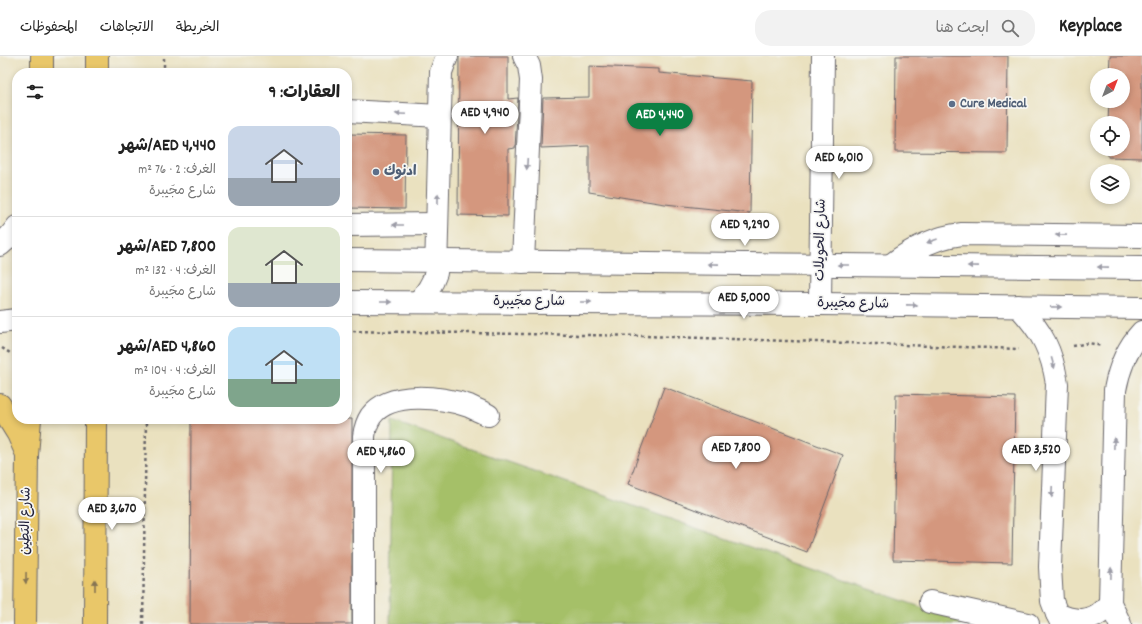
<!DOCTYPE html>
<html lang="ar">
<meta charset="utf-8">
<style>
body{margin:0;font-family:Dekko,"Playpen Sans Arabic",sans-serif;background:#f2f2f2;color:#222;direction:rtl;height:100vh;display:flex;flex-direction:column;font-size:15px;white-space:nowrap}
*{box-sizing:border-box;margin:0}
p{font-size:13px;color:#767676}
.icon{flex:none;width:22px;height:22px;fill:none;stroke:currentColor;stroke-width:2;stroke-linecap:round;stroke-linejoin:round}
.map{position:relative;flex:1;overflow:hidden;direction:ltr}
.side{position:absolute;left:12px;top:12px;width:340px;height:356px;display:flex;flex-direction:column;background:#fff;border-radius:16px;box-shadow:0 2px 6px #0003;direction:rtl}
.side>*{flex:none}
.needle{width:26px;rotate:42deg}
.tools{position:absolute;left:1090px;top:12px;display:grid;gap:8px}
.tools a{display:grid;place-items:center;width:40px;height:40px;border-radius:50%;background:#fff;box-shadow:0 2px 6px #0003;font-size:20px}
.price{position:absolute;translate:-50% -34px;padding:0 9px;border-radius:14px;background:#fff;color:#222;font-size:13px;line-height:26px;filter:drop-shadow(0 1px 2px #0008)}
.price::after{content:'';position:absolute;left:50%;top:24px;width:12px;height:9px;margin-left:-6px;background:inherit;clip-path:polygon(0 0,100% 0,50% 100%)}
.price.active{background:#0b8043;color:#fff}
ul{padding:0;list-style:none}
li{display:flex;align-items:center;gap:12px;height:100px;padding:0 12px}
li+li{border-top:1px solid #e0e0e0}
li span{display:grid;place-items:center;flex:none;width:112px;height:80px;border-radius:12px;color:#555}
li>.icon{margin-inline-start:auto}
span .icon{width:48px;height:48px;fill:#fffc;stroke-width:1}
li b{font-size:17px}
h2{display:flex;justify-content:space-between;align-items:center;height:48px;padding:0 12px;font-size:17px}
header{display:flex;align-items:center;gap:24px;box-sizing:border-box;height:56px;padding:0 20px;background:#fff;border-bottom:1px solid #e0e0e0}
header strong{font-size:19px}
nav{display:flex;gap:22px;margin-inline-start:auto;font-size:14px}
.search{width:280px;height:36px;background:#f2f2f2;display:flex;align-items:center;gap:10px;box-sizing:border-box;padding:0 14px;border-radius:16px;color:#767676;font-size:15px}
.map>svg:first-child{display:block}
.green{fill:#a5c067;stroke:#647151}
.building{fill:#d4977e}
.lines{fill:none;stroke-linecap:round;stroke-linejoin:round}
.minor-casing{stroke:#686569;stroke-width:24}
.major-casing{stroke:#686569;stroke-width:24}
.path{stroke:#686569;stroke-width:2.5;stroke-dasharray:3 3;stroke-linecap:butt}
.minor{stroke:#fff;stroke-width:22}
.major{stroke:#e9c769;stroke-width:22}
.oneway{fill:#9c9ca7}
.oneway2{fill:#867452}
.service-dot{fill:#5c6f8a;stroke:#f6f6f2;stroke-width:1.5}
.labels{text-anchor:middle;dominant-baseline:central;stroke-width:3.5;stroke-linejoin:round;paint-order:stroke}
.service-label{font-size:14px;font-weight:bold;fill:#4e5e75;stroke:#f6f6f2;text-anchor:start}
.street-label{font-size:14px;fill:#22223b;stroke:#f6f6f2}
</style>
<header>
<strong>Keyplace</strong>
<div class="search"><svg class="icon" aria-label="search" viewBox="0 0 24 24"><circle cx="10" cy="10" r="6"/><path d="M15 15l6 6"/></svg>ابحث هنا</div>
<nav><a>الخريطة</a><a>الاتجاهات</a><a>المحفوظات</a></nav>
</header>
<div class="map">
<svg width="1142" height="568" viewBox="0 0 1142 568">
<rect width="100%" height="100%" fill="#f6f6f2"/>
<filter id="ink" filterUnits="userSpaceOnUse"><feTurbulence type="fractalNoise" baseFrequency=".025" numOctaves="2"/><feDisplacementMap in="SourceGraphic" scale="8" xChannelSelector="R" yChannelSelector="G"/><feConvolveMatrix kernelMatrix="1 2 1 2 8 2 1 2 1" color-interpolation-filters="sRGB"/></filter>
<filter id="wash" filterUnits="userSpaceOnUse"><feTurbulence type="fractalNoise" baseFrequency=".012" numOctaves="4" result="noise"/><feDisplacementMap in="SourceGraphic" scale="16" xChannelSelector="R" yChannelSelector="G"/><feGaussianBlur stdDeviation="0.9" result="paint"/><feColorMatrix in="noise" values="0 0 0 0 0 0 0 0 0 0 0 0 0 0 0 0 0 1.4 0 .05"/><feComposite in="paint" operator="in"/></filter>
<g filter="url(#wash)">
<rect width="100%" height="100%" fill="#eae1bf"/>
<path class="green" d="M392,365L969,568H390Z"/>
<g id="blocks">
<g class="building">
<path d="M459,0H508V43L518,42L515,92L508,93V160L458,159Z"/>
<path d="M896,0H1008L1007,97L895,96Z"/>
<path d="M1110,0H1142V102L1108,101V93H1123V67H1108L1109,45H1123V19H1109Z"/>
<path d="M589,10L659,13V17L752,25L750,157L665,148L589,136V90L541,92L543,42L589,41Z"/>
<path d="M347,78L406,79L405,153L347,152Z"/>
<path d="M664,331L843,399L807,496L628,428Z"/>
<path d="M896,338L1015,341L1012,507L893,504Z"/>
<path d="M191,363H352V568H190Z"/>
</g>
</g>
</g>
<g filter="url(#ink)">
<use href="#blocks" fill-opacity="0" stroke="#686569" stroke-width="1"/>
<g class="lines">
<g class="minor-casing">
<g id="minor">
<path d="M347,55L440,60"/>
<path d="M347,169L437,168"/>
<path d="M0,189L10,180L17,171"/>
<path d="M347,204L1142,212"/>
<path d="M523,206L531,24L529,10L524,0"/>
<path d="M891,209C913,192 935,181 962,178L1142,180"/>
<path d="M347,246L820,248L1142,252"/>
<path d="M418,246C427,237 432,229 436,217L441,16L447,0"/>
<path d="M820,248L823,0"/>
<path d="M1018,250C1042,275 1052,295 1057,328L1050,511L1052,545L1057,558L1062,568"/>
<path d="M0,266L17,264"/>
<path d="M930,546L1028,568"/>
<path d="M1057,558C1079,568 1095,566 1110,547"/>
<path d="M364,568V380C365,373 367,366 371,360C390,334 442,341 469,350C475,353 482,356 488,359"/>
<path d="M1120,568L1110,547L1115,334C1119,312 1127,292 1142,276"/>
</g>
</g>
<g class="major-casing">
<g id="major">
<path d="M42,0V17"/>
<path d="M97,17V0"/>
<path d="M0,349L18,378L26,396"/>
<path d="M25,568L27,399L30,363"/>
<path d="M95,568L96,363"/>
</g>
</g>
<g class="path">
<path d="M164,17V0"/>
<path d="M347,275L644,280L1019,293"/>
<path d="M1073,290L1089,287L1102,290"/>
<path d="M2,292L10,297"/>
<path d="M143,568L146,363"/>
</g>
<use href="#minor" class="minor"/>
<use href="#major" class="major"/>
</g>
<defs><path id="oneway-solid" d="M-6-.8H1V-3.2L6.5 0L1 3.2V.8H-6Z"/></defs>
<g class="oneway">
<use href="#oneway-solid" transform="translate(401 58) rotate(-177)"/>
<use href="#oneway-solid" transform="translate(527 108) rotate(93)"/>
<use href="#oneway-solid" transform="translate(438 143) rotate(-89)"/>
<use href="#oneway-solid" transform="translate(398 169) rotate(180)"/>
<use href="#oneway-solid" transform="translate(1061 179) rotate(-179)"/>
<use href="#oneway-solid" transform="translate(932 185) rotate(160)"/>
<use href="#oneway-solid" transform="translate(713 208) rotate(-179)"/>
<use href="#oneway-solid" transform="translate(843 209) rotate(-180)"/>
<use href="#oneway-solid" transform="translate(973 210) rotate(-179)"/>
<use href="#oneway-solid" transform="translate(1103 211) rotate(-179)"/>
<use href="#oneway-solid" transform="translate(386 246)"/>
<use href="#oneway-solid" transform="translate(586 246)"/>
<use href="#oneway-solid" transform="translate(912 249) rotate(1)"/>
<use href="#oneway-solid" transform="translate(1056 251) rotate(1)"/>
<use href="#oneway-solid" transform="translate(1053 307) rotate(74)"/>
<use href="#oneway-solid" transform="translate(1114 387) rotate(-89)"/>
<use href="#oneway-solid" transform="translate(1052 436) rotate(92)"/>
<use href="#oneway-solid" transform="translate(1111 517) rotate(-89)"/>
</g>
<g class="oneway2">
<use href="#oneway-solid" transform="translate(26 522) rotate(91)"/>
<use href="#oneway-solid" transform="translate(95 529) rotate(-90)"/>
</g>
</g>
<g class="service-dot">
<circle cx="952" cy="48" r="4"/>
<circle cx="376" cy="116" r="4"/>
</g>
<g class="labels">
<g class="service-label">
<text x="960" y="48">Cure Medical</text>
<text x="384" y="116">ادنوك</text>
</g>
<g class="street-label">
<text transform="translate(821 184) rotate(-89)">شارع الحويلات</text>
<text x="529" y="246">شارع مجَيبرة</text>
<text transform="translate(853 248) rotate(1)">شارع مجَيبرة</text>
<text transform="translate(26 465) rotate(-89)">شارع البَطِين</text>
</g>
</g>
</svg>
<div class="tools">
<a><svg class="needle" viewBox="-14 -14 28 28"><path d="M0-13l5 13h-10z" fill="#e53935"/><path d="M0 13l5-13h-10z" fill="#767676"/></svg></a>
<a><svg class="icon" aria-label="locate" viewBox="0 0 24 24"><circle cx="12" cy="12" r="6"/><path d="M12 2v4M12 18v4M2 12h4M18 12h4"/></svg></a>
<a><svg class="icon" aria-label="layers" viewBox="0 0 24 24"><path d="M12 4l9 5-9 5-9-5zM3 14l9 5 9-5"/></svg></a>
</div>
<b class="price" style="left:485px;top:79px">AED 4,940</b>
<b class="price active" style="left:660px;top:81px">AED 4,440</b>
<b class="price" style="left:839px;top:124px">AED 6,010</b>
<b class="price" style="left:745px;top:191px">AED 9,290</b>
<b class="price" style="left:744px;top:264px">AED 5,000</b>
<b class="price" style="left:736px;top:414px">AED 7,800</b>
<b class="price" style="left:1036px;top:416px">AED 3,520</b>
<b class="price" style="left:381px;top:418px">AED 4,860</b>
<b class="price" style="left:112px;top:475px">AED 3,670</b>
<section class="side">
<h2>العقارات: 9<svg class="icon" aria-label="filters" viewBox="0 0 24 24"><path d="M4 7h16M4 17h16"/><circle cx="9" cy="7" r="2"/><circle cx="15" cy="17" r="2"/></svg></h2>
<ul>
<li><span style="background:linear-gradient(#c9d6e8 65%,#9aa5b1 0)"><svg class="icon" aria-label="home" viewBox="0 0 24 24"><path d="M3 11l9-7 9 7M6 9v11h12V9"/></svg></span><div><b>AED 4,440/شهر</b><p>الغرف: 2 · 76 m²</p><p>شارع مجَيبرة</p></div></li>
<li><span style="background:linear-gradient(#dfe7d0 70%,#9aa5b1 0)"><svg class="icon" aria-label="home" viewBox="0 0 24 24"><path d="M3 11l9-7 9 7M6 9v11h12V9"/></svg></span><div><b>AED 7,800/شهر</b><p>الغرف: 4 · 132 m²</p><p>شارع مجَيبرة</p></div></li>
<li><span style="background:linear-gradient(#bfe0f5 65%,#7fa58c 0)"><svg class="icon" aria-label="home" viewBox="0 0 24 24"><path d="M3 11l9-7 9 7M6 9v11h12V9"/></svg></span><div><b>AED 4,860/شهر</b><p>الغرف: 4 · 104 m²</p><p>شارع مجَيبرة</p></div></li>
</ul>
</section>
</div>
